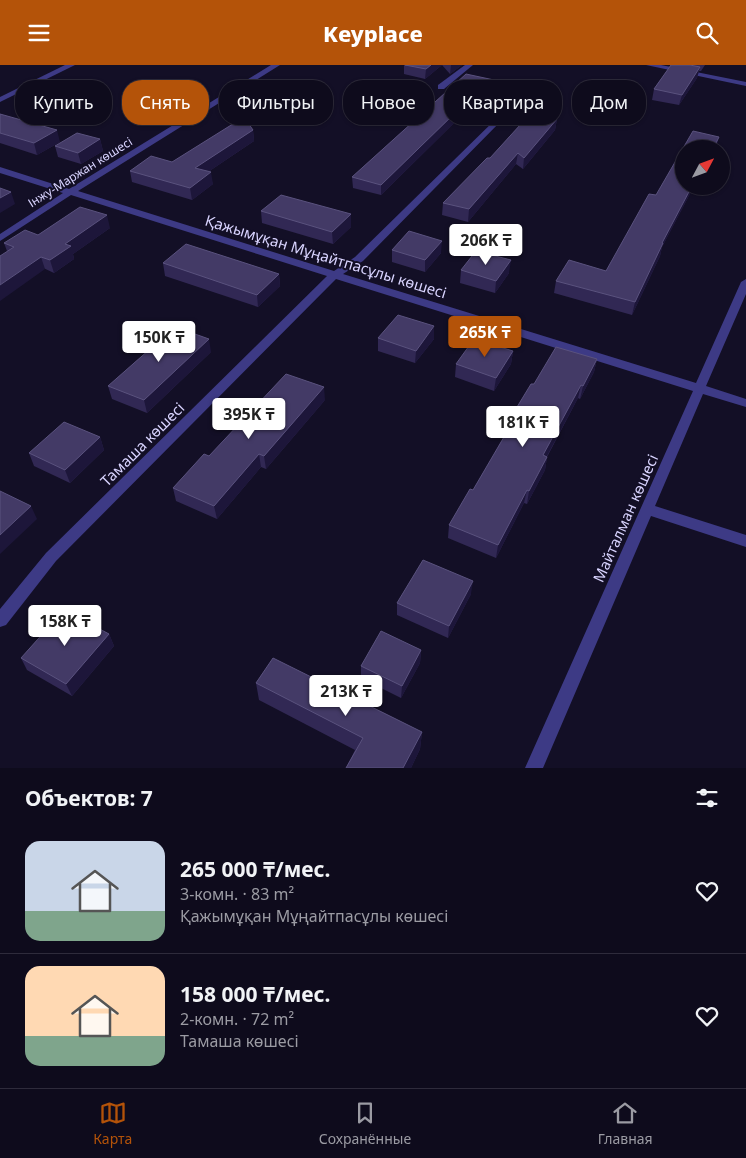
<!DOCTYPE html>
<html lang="ru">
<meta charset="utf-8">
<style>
body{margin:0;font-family:"Noto Sans",sans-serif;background:#1c1929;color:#f1f3f6;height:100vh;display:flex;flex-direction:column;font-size:19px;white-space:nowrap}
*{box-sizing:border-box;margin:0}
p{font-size:16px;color:#9b9ba3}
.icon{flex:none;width:28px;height:28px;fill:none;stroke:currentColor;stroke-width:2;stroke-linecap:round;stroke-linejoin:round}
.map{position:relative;height:703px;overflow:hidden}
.details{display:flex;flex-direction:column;background:#0e0b1c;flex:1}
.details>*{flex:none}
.top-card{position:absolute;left:15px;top:15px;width:716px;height:45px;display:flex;gap:10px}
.needle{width:32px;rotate:49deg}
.fabs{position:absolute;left:675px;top:75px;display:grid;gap:10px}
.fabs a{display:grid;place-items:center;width:55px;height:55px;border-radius:50%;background:#0e0b1c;box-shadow:0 1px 4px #0004,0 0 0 1px #2e2b3b;font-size:25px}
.price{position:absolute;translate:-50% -42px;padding:0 11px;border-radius:5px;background:#fff;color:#222;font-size:16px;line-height:32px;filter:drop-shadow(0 1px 2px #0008)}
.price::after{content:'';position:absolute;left:50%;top:30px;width:15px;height:11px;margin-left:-8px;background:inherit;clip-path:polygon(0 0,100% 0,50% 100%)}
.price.current{background:#b45309;color:#fff}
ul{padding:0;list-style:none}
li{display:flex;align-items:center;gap:15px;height:125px;padding:0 25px}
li+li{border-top:1px solid #2e2b3b}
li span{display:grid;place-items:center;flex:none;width:140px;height:100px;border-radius:15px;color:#555}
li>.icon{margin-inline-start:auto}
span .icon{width:60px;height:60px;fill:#fffc;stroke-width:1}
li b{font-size:21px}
h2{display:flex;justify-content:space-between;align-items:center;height:60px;padding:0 25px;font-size:21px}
.chip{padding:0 18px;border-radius:20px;background:#0e0b1c;box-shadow:0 1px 4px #0004,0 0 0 1px #2e2b3b;font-size:18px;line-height:45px}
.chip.current{background:#b45309;color:#fff}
header{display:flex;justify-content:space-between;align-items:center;height:65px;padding:0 25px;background:#b45309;color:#fff;font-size:22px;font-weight:800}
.tabs{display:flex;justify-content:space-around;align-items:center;height:70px;border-top:1px solid #2e2b3b;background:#0e0b1c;font-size:14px;color:#9b9ba3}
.tabs a{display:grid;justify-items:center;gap:2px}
.tabs .current{color:#b45309}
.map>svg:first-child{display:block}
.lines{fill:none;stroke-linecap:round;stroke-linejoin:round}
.minor{fill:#3d3a85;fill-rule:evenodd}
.wall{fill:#312854}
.shaded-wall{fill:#1d163a}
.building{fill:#433a66;stroke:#5a527e}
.labels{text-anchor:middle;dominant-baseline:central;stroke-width:4;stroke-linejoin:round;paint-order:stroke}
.far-street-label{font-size:12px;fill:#d9d4ff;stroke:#130f26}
.street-label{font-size:15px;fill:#d9d4ff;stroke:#130f26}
</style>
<header><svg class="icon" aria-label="menu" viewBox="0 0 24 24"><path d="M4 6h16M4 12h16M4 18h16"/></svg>Keyplace<svg class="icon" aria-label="search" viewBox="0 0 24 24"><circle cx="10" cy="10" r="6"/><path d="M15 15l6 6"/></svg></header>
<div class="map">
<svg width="746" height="703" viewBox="0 0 746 703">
<rect width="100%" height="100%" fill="#130f26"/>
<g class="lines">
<g class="minor">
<path d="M65,0H75L0,37V32Z"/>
<path d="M271,0H280L78,126L334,206L355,192L501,49H504V53L363,196L343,209L696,318L741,217L746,214V229L706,321L746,334V342L703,329L655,441L746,470V482L651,451L543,703H525L693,326L336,214L56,496L6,560L0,562V544L46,488L327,211L71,130L0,176V169L63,128L0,108V102L69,124Z"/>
<path d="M465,0H473L444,24H438V20Z"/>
<path d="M646,0H661L746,17V21Z"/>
</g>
</g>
<g class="wall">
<path d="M404,0H442L425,14L404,9Z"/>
<path d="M442,0H462L450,9Z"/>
<path d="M671,0H705L701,6H699L697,13L679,40L652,35L654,24Z"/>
<path d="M494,15L493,25L460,57L456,56L381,130L353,123L352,112Z"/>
<path d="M0,49L60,77L37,90L0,78Z"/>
<path d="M557,54L555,65L523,104L516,99L468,157L442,150L443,138L490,93Z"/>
<path d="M253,65L254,76L208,107L213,119L192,135L132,117L130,106L172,97Z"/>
<path d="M100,74L103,86L81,99L58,92L55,81Z"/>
<path d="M684,121H696L695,124L693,123L662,182L660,191L632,250L554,228L556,216L606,206Z"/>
<path d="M261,146L351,149V162L333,179L262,158Z"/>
<path d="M110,163L73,189L74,194L54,208L7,186L4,178L38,170Z"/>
<path d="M392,185L441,188L425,207L392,197Z"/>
<path d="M163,198L279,209L280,221L258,242L165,211Z"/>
<path d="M461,205L509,208L495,228L460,218Z"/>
<path d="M378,273L434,274L415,298L378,286Z"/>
<path d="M513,286L511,299L494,326L455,312L456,299Z"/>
<path d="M211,287L147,348L112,334L108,321Z"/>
<path d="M597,294L594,307L580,334L578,333L547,392L545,405L527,439L524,438L496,493L448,473L449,460L473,425L513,358L514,347L534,319Z"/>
<path d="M325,335L266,404L261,402L217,454L176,436L173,423L209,391Z"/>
<path d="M100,372L104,385L70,418L34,401L29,388Z"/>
<path d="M471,529L448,573L397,550V538Z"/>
<path d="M109,569L114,581L72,631L27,605L21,593Z"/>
<path d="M421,585L420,598L401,633L361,613V601Z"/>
<path d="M256,618L422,667L420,684L411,703H346L355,685L259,635Z"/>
</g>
<g class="shaded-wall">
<path d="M431,0H442L425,14L426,4Z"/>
<path d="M451,0H462L450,9Z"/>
<path d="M700,2L697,13L679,40L682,30Z"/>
<path d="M494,15L493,25L460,57L461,47Z"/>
<path d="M457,46L456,56L381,130V120Z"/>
<path d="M557,54L555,65L523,104L524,93Z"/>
<path d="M57,65L60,77L37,90L34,78Z"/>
<path d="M253,65L254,76L196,115L195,103Z"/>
<path d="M719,72L716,84H713Z"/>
<path d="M100,74L103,86L81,99L78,88Z"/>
<path d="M518,88L516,99L468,157L469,144Z"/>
<path d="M211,107L213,119L192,135L190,123Z"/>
<path d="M692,121H694L693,123L662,182L660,191L632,250L635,237L662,178Z"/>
<path d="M11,127L15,139L0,148V133Z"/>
<path d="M351,149V162L333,179L332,167Z"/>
<path d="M107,150L110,163L73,189L74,194L54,208L50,195L65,179Z"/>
<path d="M442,176L441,188L425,207V195Z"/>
<path d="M41,192L45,204L0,236V220Z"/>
<path d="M511,195L509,208L495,228L496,216Z"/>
<path d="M279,209L280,221L258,242L257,230Z"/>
<path d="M434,261V274L415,298L416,286Z"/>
<path d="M209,274L211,287L147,348L144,335Z"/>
<path d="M513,286L511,299L494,326L496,313Z"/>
<path d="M597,294L594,307L580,334L583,321Z"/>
<path d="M581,320L578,333L540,404L543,390Z"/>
<path d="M324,322L325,335L266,404L264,391Z"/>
<path d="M100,372L104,385L70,418L65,405Z"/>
<path d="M259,389L261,402L217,454L214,441Z"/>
<path d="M547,392L545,405L527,439L529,426Z"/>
<path d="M527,425L524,438L496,493L498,480Z"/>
<path d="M31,441L37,454L0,489V470Z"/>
<path d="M473,516L471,529L448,573L449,561Z"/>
<path d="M109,569L114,581L72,631L66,619Z"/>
<path d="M421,585L420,598L401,633L402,621Z"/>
<path d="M422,667L420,684L411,703H403Z"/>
</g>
<g class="building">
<path d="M405,0H431L426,4Z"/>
<path d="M671,0H690L700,2L682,30L654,24Z"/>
<path d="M466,9L494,15L461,47L457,46L381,120L352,112Z"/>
<path d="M531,48L557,54L524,93L518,88L469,144L443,138L487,93H490Z"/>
<path d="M0,49L57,65L34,78L0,68Z"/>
<path d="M244,52L253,65L195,103L211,107L190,123L130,106L151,91L172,97Z"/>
<path d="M693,66L719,72L713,84H684V121H692L662,178H663L635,237L556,216L569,195L606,206L649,129L656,130Z"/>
<path d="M77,68L100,74L78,88L55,81Z"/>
<path d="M0,123L11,127L0,133Z"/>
<path d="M281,130L351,149L332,167L261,146Z"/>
<path d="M80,142L107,150L65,179L71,181L50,195L41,192L0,220V191L14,182L4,178L25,165L38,170Z"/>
<path d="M409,166L442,176L425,195L392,185Z"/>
<path d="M186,179L279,209L257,230L163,198Z"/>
<path d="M476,186L511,195L496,216L461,205Z"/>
<path d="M398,250L434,261L416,286L378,273Z"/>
<path d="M175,262L209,274L144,335L108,321Z"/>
<path d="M474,274L513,286L496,313L456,299Z"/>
<path d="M556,282L597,294L583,321L581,320L543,390L547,392L529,426L527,425L498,480L449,460L470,424L473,425L518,348L514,347L531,319H534Z"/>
<path d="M286,309L324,322L264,391L259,389L214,441L173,423L204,389L209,391Z"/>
<path d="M64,357L100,372L65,405L29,388Z"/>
<path d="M0,426L31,441L0,470Z"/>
<path d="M423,495L473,516L449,561L397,538Z"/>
<path d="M64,545L109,569L66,619L21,593Z"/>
<path d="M381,566L421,585L402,621L361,601Z"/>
<path d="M273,593L422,667L403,703H346L363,673L256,618Z"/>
</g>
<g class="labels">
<g class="far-street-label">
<text transform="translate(80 107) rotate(-32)">Інжу-Маржан көшесі</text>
</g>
<g class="street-label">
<text transform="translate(326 191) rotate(17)">Қажымұқан Мұңайтпасұлы көшесі</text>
<text transform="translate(142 379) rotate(-45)">Тамаша көшесі</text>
<text transform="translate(625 453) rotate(-66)">Майталман көшесі</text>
</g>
</g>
</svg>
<div class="fabs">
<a><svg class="needle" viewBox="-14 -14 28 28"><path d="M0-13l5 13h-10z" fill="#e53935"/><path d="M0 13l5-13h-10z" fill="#9b9ba3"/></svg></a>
</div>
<b class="price" style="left:486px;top:201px">206K ₸</b>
<b class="price current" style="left:485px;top:293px">265K ₸</b>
<b class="price" style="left:159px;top:298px">150K ₸</b>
<b class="price" style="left:249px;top:375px">395K ₸</b>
<b class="price" style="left:523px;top:383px">181K ₸</b>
<b class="price" style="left:65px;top:582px">158K ₸</b>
<b class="price" style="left:346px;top:652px">213K ₸</b>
<div class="top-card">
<a class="chip">Купить</a>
<a class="chip current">Снять</a>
<a class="chip">Фильтры</a>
<a class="chip">Новое</a>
<a class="chip">Квартира</a>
<a class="chip">Дом</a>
</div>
</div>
<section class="details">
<h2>Объектов: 7<svg class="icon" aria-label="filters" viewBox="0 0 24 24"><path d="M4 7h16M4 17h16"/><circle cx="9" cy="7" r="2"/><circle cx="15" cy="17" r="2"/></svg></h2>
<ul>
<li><span style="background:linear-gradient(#c9d6e8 70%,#7fa58c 0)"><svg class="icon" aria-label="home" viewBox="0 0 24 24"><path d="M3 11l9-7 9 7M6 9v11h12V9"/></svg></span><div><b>265 000 ₸/мес.</b><p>3-комн. · 83 m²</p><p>Қажымұқан Мұңайтпасұлы көшесі</p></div><svg class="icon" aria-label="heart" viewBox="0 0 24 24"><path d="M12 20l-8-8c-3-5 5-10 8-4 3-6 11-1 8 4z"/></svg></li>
<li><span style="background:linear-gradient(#ffd9b3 70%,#7fa58c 0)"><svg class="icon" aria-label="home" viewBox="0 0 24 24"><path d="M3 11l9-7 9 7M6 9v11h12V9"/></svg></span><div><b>158 000 ₸/мес.</b><p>2-комн. · 72 m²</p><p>Тамаша көшесі</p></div><svg class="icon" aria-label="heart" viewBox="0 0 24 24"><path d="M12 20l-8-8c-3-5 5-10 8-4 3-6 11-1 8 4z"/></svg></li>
</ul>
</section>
<nav class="tabs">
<a class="current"><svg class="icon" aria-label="map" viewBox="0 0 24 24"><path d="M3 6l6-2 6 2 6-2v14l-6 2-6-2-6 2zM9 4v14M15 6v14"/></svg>Карта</a>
<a><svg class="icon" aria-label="saved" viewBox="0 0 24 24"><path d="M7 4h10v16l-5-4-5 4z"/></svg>Сохранённые</a>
<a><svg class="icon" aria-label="home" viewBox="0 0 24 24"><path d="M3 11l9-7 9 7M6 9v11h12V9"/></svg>Главная</a>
</nav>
